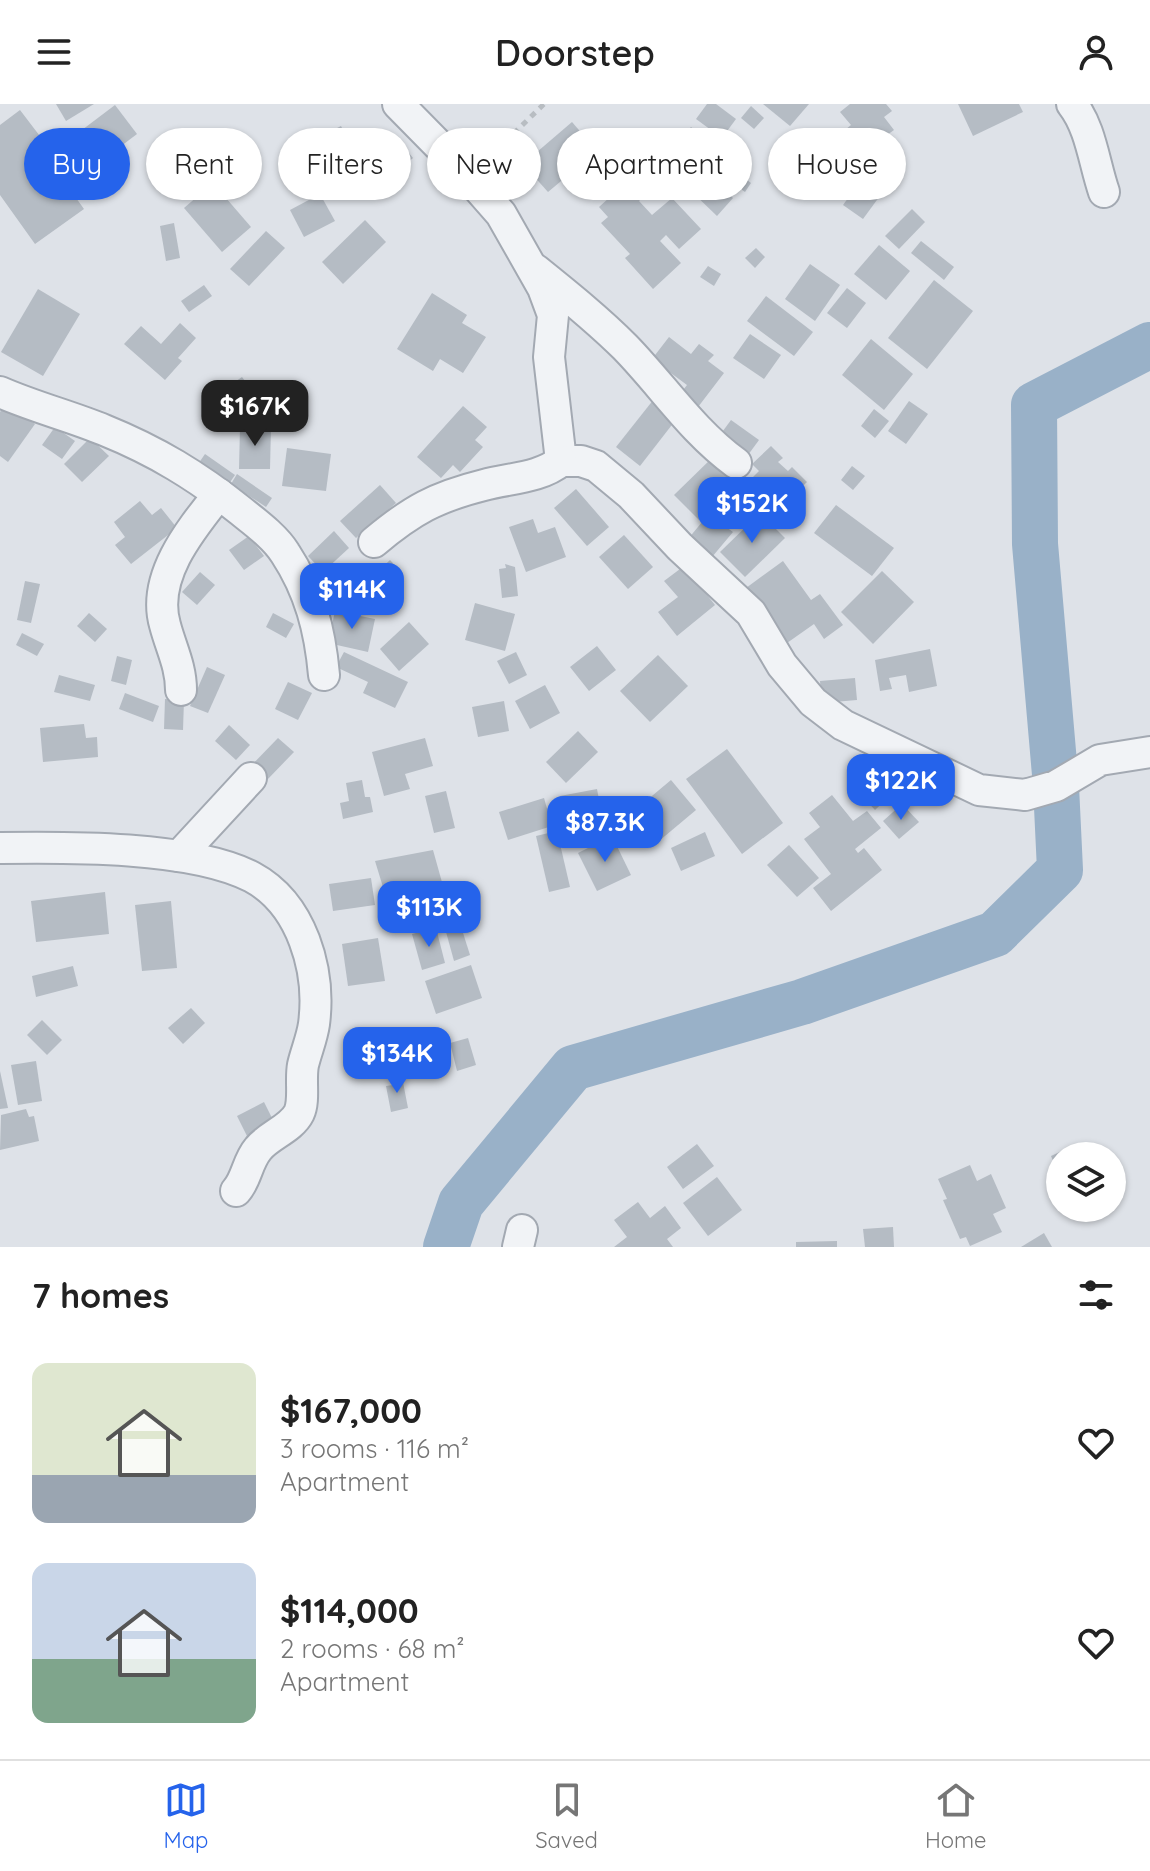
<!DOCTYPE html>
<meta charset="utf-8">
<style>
body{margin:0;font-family:Quicksand,sans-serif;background:#f2f2f2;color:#222;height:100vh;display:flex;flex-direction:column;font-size:30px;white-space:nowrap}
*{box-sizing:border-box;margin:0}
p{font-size:26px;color:#767676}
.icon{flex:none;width:44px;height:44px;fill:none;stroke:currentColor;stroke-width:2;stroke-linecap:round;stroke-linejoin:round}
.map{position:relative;height:1143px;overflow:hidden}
.details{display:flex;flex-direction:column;background:#fff;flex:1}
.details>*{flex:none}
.top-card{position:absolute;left:24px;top:24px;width:1102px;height:72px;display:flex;gap:16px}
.controls{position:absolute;left:1046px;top:1038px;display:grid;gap:16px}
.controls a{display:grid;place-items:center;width:80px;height:80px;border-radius:50%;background:#fff;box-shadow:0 2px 6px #0004;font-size:40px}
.price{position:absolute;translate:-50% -68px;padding:0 18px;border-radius:16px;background:#2563eb;color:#fff;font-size:26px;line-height:52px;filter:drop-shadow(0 2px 4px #0008)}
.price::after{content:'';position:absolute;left:50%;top:48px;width:24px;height:18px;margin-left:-12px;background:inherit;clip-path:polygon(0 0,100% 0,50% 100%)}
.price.current{background:#222;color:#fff}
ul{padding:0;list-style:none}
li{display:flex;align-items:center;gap:24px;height:200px;padding:0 32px}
li span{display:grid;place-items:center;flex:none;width:224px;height:160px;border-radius:16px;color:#555}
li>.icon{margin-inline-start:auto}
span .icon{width:96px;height:96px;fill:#fffc;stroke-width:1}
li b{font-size:34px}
h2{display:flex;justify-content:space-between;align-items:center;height:96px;padding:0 32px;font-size:34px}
.tag{padding:0 28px;border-radius:36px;background:#fff;box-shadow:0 2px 6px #0004;font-size:28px;line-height:72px}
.tag.current{background:#2563eb;color:#fff}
header{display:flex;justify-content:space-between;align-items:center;height:104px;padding:0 32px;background:#fff;font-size:36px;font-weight:600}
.menu{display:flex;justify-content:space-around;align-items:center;height:112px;border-top:2px solid #e0e0e0;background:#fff;font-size:22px;color:#767676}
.menu a{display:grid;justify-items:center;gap:4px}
.menu .current{color:#2563eb}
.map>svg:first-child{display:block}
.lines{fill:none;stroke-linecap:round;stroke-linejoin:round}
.river{stroke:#99b1c8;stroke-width:46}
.building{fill:#b5bcc4}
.minor-casing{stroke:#a3a9b2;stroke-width:34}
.path{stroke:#b8bdc2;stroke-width:5;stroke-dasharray:6 6;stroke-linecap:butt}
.minor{stroke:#f1f3f6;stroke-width:30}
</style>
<header><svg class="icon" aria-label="menu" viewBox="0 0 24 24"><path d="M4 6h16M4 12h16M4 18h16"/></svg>Doorstep<svg class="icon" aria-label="person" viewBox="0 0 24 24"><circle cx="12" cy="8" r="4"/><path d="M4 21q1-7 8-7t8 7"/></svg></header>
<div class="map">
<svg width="1150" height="1143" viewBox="0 0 1150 1143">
<rect width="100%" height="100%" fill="#dee2e8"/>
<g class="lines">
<path class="river" d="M446,1143L461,1099L573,964L802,898L995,830L1060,766L1056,682L1035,440L1034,301L1150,241"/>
</g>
<g class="building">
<path d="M56,0H94L66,17Z"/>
<path d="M707,0H716L736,15L722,34L696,15Z"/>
<path d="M763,0H809L790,22Z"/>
<path d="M850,0H886L892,7L884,13L894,26L887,31L895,40L868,62L853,45L858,42L845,26L851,21L840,8Z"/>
<path d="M958,0H1019L1023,8L973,32Z"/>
<path d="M115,1L137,30L96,61L74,32Z"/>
<path d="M751,2L764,14L754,25L741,14Z"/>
<path d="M20,6L49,44L43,48L84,105L35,140L0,91V21Z"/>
<path d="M572,18L597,47L548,88L523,60Z"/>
<path d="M341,22L352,44L343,49L349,60L320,76L302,42Z"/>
<path d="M691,23L714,43L703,56L679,37Z"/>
<path d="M395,32L413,54L373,88L353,66Z"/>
<path d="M661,48L669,56L641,81L630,68L649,51L653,56Z"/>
<path d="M726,60L751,79L745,88L719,69Z"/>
<path d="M706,69L733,94L717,112L690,86Z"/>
<path d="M865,71L885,85L863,115L843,101Z"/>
<path d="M632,73L647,89L639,97L652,111L672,94L701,125L679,145L666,131L660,137L681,159L653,185L625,154L630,150L601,119L608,113L599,103Z"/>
<path d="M213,79L251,123L222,148L184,104Z"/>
<path d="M320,90L335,117L304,133L290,106Z"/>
<path d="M912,105L925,118L899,145L885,132Z"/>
<path d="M365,116L386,138L343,180L322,158Z"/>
<path d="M174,119L180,154L166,157L160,122Z"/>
<path d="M266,127L285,144L249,182L230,165Z"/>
<path d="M921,137L954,163L944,176L911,149Z"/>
<path d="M879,141L910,167L886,196L854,170Z"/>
<path d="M756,144L765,153L755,164L745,154Z"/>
<path d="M810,160L840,181L815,217L785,195Z"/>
<path d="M708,162L721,170L714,182L700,173Z"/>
<path d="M934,176L973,207L927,265L888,234Z"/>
<path d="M204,181L212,192L189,208L181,197Z"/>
<path d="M847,184L866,199L847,224L827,209Z"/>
<path d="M38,185L80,210L43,272L1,248Z"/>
<path d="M432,189L467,211L462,219L486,233L463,269L440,255L433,267L397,245Z"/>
<path d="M766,192L813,228L794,252L747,217Z"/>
<path d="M180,219L196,234L178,254L182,257L165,276L124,240L141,222L161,240Z"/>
<path d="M750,230L781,251L764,275L733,254Z"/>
<path d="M669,233L691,250L699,240L714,251L708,257L724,269L695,307L677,294L687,281L652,255Z"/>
<path d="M871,235L913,270L884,306L842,271Z"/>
<path d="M242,273L255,290L229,309L216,291Z"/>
<path d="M654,295L678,313L640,362L616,343Z"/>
<path d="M909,297L928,310L906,340L888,327Z"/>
<path d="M6,300L35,320L8,358L0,352V308Z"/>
<path d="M463,302L487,323L475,336L483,343L460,368L453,361L441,374L417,353Z"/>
<path d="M874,305L889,317L875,334L861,322Z"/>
<path d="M731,316L759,336L748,351L720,331Z"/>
<path d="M55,323L75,337L62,355L42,341Z"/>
<path d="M240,323H271L270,365H239Z"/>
<path d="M90,334L109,352L82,378L64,360Z"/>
<path d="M771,342L783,354L778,358L788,367L792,363L807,378L780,404L767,391L771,387L767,382L763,387L751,375L759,367L752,360Z"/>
<path d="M287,344L331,350L326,387L282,382Z"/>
<path d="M205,350L235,371L224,387L194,366Z"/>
<path d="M714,352L739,377L699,416L674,391Z"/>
<path d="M852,362L865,372L853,386L841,376Z"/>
<path d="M237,370L272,394L266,403L231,380Z"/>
<path d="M380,381L396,399L356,434L340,417Z"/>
<path d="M576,385L609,423L587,442L554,404Z"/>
<path d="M140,397L152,411L161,404L177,424L131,460L115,441L125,433L114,418Z"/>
<path d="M717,400L734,414L726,423L733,428L712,453L688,435Z"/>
<path d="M836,401L894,444L872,472L814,429Z"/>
<path d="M760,409L785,434L745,473L720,448Z"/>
<path d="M533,415L538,429L555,423L566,453L526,468L509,423Z"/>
<path d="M334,427L349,444L323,468L308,452Z"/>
<path d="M624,431L653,463L628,485L599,453Z"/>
<path d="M249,432L264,452L244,466L229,446Z"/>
<path d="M390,456L403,470L383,487L371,474Z"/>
<path d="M783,457L811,496L820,490L843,521L824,535L814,520L787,539L746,484Z"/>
<path d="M505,460L515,463L518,492L502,494L499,465L506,464Z"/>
<path d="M684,462L715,501L677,532L658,508L678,493L664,477Z"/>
<path d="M882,467L914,498L873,540L841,508Z"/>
<path d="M200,468L215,481L197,501L182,488Z"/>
<path d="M25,477L40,480L31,519L17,516Z"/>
<path d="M475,499L515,510L505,547L465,536Z"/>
<path d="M335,507L375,515L368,548L328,539Z"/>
<path d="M89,509L107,525L95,538L77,522Z"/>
<path d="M273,509L294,520L286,534L266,523Z"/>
<path d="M409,518L429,540L399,567L380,545Z"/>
<path d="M22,529L44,540L37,552L16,541Z"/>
<path d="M597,542L616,566L589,587L570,563Z"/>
<path d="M930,545L937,582L909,588L906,571L889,574L892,585L880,587L875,556Z"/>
<path d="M344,548L408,578L395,604L363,589L368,578L336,563Z"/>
<path d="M516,548L527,571L509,580L497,557Z"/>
<path d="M658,551L688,582L650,618L620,587Z"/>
<path d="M117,552L132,556L126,581L111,577Z"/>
<path d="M207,563L225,571L208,609L190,602Z"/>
<path d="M59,571L95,581L90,597L54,588Z"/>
<path d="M855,574L857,596L822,599L820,577Z"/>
<path d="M288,578L312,589L298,616L275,605Z"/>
<path d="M545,581L560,609L530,625L515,597Z"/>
<path d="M125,589L159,602L153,618L119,605Z"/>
<path d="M165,595L184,596L183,626L164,625Z"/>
<path d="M504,597L509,627L478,633L472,603Z"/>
<path d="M84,620L86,634L97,633L98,653L43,658L40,624Z"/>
<path d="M229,621L250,641L236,656L215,637Z"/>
<path d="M578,627L598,648L566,679L546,658Z"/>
<path d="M278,634L294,648L266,677L250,663Z"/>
<path d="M425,634L433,662L405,670L410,685L384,692L372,648Z"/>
<path d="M727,645L783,719L742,750L686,675Z"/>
<path d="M881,672L895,687L875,706L861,691Z"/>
<path d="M362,676L365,693H370L373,708L343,715L340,699L349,697L346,679Z"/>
<path d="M671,676L696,706L659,737L634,707Z"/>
<path d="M597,685L602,712L566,720L560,692Z"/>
<path d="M446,687L455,724L434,729L425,692Z"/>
<path d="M832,691L853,717L867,707L881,724L855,745L858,749L864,744L882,766L831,807L813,784L831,770L804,735L820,723L809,709Z"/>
<path d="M544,694L552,722L508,736L499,708Z"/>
<path d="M902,700L919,718L899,735L883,717Z"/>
<path d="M557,727L570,783L549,788L536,732Z"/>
<path d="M705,728L715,752L681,767L671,744Z"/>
<path d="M612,732L631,771L597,787L578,749Z"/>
<path d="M789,741L819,774L797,793L767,761Z"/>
<path d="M433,746L445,789L418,795L417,803L390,806L375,757Z"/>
<path d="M371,774L375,801L333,807L329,780Z"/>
<path d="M105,788L109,830L36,838L31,797Z"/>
<path d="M171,797L177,864L142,867L135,801Z"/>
<path d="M458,813L470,851L454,857L443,817Z"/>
<path d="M436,824L445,859L422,866L412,830Z"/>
<path d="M378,834L385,877L348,882L342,840Z"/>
<path d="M471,861L482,894L436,910L425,877Z"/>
<path d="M73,862L78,882L36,893L32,872Z"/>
<path d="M191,904L205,919L183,940L168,924Z"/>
<path d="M42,916L62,936L47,951L27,931Z"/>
<path d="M468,934L476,961L457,967L450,939Z"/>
<path d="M36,957L42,997L18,1001L11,961Z"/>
<path d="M0,967L8,1004L0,1005Z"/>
<path d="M402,973L408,1004L391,1008L386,982L393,981L392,976Z"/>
<path d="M264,998L274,1018L247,1032L237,1012Z"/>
<path d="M26,1005L29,1013L34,1012L39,1037L0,1046L1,1011Z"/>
<path d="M697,1040L714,1062L683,1085L667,1063Z"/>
<path d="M1066,1045L1069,1052H1060V1073L1051,1052Z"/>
<path d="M970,1061L977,1077L991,1070L1006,1104L993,1110L1002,1128L970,1142L966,1133L960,1135L943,1096L947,1095L938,1075Z"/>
<path d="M717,1073L742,1106L708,1132L683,1099Z"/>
<path d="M638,1098L650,1114L665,1102L681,1124L667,1135L673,1143H614L627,1133L614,1116Z"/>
<path d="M893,1123L894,1143H865L863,1125Z"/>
<path d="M1044,1129L1052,1143H1021Z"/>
<path d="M837,1137V1143H796V1138Z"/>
</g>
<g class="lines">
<g class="minor-casing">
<g id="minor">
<path d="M398,0L458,61L501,110L543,184L553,211L549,253L561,357H581L596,362L631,391L680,443L751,509L782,561L813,598L843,621L979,686L1025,691L1056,682L1100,656L1150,648"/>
<path d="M1072,0C1091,24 1094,59 1104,88"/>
<path d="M536,166C567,191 597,215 625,243C663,282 692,327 736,359"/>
<path d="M0,288C34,303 70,312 104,326C156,347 197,372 241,407C256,419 275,433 285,449C310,487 320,526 324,571"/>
<path d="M374,438C412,406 436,393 484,381C510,374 540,374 561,357"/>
<path d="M181,586C181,562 171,544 165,521C151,473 191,425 219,390"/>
<path d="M0,744C68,743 192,742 252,773C302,800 321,866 314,920C312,934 306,948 303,961C300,976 305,996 299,1009C291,1025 269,1031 258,1045C247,1058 247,1075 236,1087"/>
<path d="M179,752L251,674"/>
<path d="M518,1143L522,1126"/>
</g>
</g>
<path class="path" d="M483,48L509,34L544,0"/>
<use href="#minor" class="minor"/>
</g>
</svg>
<div class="controls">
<a><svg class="icon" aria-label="layers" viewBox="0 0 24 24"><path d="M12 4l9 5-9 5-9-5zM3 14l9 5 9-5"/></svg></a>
</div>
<b class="price current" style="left:255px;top:344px">$167K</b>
<b class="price" style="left:752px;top:441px">$152K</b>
<b class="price" style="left:352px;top:527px">$114K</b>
<b class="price" style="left:901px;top:718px">$122K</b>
<b class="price" style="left:605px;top:760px">$87.3K</b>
<b class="price" style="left:429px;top:845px">$113K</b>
<b class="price" style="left:397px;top:991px">$134K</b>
<div class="top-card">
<a class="tag current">Buy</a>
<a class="tag">Rent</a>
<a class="tag">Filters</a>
<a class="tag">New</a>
<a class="tag">Apartment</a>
<a class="tag">House</a>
</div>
</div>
<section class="details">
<h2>7 homes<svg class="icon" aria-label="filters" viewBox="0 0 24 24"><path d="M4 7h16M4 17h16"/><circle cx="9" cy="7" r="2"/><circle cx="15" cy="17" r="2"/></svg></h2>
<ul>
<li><span style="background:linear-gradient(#dfe7d0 70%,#9aa5b1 0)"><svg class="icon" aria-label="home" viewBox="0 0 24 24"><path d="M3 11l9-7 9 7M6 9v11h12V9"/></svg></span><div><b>$167,000</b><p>3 rooms · 116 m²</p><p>Apartment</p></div><svg class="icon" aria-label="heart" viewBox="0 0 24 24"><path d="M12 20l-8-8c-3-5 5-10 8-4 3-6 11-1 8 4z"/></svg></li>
<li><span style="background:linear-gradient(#c9d6e8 60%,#7fa58c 0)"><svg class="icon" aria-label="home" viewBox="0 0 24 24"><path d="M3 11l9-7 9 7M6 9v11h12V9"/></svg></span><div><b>$114,000</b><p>2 rooms · 68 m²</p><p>Apartment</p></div><svg class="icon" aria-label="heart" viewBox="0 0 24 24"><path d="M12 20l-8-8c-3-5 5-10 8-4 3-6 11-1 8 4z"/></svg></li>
</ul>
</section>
<nav class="menu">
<a class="current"><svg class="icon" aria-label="map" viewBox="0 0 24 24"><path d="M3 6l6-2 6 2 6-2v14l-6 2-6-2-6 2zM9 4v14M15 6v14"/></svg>Map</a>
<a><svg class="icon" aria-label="saved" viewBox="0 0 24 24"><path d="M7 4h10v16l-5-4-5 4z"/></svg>Saved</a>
<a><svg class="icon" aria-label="home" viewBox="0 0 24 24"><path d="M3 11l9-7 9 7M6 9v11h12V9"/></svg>Home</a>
</nav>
